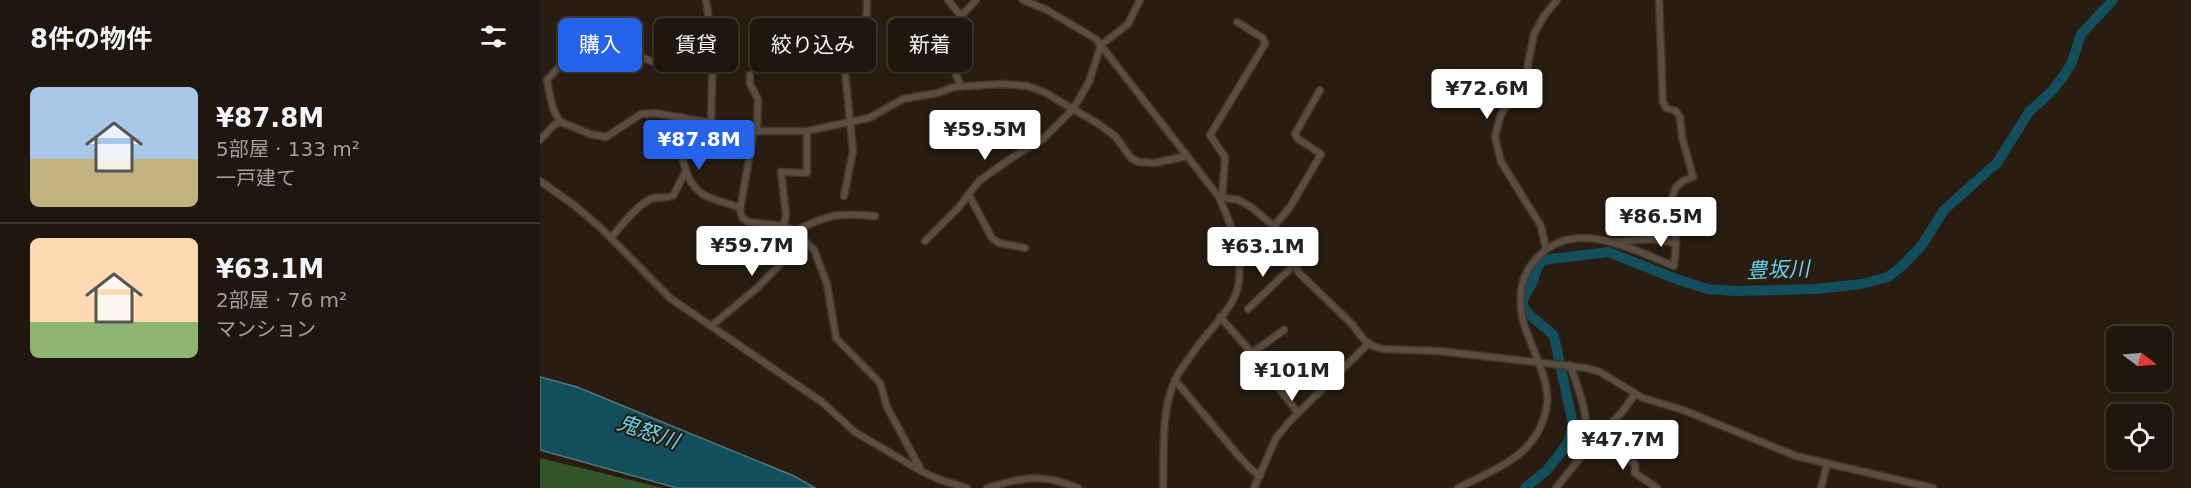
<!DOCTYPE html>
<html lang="ja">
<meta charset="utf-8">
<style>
body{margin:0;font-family:"DejaVu Sans","Noto Sans JP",sans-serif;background:#271f16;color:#f1f3f6;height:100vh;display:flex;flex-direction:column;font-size:22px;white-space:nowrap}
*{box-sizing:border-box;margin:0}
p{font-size:20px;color:#a19f9d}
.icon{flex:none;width:33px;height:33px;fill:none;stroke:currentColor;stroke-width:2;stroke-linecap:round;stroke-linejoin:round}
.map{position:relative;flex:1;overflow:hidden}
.drawer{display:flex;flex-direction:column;background:#1f160d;width:540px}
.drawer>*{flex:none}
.hud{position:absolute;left:18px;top:18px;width:570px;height:54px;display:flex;gap:12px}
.needle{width:39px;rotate:106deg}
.buttons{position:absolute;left:1566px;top:326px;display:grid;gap:12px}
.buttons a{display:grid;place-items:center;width:66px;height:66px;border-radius:9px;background:#1f160d;box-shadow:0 2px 4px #0004,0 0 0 2px #3c352e;font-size:30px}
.price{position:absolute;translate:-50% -51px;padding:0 14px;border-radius:6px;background:#fff;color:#222;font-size:20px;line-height:39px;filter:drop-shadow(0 2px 3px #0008)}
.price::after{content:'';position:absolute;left:50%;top:36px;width:18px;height:14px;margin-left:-9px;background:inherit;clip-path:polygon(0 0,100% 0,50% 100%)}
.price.on{background:#2563eb;color:#fff}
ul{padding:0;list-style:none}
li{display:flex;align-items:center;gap:18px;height:150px;padding:0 30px}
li+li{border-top:2px solid #3c352e}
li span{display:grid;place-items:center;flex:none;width:168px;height:120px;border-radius:9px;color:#555}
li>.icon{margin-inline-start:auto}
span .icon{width:72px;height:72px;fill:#fffc;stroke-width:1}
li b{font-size:26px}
h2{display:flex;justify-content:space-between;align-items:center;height:72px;padding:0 30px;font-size:26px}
.chip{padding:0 21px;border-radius:9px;background:#1f160d;box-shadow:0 2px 4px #0004,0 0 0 2px #3c352e;font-size:21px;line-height:54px}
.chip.on{background:#2563eb;color:#fff}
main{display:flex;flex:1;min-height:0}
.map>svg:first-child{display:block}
.forest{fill:#32542a}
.water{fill:#124e5b;stroke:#51787f;stroke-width:1.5}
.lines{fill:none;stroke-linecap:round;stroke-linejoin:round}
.river{stroke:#124e5b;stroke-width:10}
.minor-casing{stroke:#3f362f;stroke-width:9}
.minor{stroke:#5a4c3f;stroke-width:6}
.labels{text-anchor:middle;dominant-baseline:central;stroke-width:4.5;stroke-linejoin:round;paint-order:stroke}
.water-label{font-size:21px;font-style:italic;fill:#62d1ed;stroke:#291d11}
</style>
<main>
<section class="drawer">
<h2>8件の物件<svg class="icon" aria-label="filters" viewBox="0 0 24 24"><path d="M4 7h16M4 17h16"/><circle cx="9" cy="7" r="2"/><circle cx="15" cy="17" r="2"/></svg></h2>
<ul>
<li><span style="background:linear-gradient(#a9c7e8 60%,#c2b280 0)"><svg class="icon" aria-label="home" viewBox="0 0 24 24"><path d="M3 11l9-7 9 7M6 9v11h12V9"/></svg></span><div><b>¥87.8M</b><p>5部屋 · 133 m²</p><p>一戸建て</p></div></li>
<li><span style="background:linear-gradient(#ffd9b3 70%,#8fb573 0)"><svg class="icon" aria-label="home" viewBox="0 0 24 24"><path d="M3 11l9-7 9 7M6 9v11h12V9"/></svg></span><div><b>¥63.1M</b><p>2部屋 · 76 m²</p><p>マンション</p></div></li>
</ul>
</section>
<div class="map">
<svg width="1651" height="488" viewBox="0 0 1651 488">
<rect width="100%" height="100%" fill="#291d11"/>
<path class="forest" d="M0,458L123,488H0Z"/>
<path class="water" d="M0,377L37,387L254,476L275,488H137L0,450Z"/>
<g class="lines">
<path class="river" d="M985,488L1007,470L1020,454L1029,440L1033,424L1014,336C1006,326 981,313 983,302C983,295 988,291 991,285C996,275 994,270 1003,260L1068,252L1139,280L1168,289L1194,291L1276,289L1322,284L1348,277L1362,266L1382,245L1404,210L1457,163L1489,112L1511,92L1525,74L1532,62L1541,34L1573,0"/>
<g class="minor-casing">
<g id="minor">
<path d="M166,0L173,48L171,123"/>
<path d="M408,0L422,17"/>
<path d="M483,0L507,10L556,39L679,197C692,226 710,272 692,302C684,316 671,329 661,342C652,354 642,366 635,380C621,409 624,455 623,488"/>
<path d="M210,75V84L218,99L217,131"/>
<path d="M421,86L414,70L413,59L423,14L436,0"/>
<path d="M140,117C141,142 139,176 161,193C168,199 191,204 201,208"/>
<path d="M21,122C11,111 10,94 7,80L17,69L32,62L69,69L104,58L122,66"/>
<path d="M214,131L200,210L202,217L208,222L244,226L255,231L274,250L287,284L296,338L340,383L347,407L381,470"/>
<path d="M0,140L14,125L21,122L50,134L66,137L101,114L116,113L214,131H267L329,118L363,99L398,93L414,87L462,84L487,86L504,92L557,123L575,136L591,158L599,162L614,163L647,156"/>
<path d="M0,181L34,205L61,228L130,298L282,402L315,432L381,471L398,479L427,488"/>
<path d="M429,195L452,238L459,243L485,248"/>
<path d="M304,196L313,151L305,71C307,53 314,49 321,35C327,24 327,11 327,0"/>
<path d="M679,197L699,200L711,207L734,226L759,273L812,324L824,340L833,346L842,349L899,351L1046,368L1060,372L1103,398L1143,410L1256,456L1393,488"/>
<path d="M682,198L685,157L670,135L725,44L723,38L697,22"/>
<path d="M244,226L246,214L241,172L267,173V131"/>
<path d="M734,226L750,207L781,154L758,139L755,134L780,90"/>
<path d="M255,231C289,214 297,213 335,216"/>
<path d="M71,238C80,227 100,201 114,198C121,197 127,198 133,196L146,171"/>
<path d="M385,241L419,207L439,181L470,159L503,139L533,109L549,82L561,45L588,24L600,0"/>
<path d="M1074,242L1110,239L1136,243"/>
<path d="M1006,249L1001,226L961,162L955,137L960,117L965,108L984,87L987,78L988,64L994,34L1004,16L1017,0"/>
<path d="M708,309L755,264"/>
<path d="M680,317L712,353L744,330"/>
<path d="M171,326L217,288L264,240"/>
<path d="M712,353L758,413"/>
<path d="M1030,365C1042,400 1052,418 1041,455"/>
<path d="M635,380L697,454L712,470L720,476"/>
<path d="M1057,438L1080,450L1095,464V473L1117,488"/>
<path d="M447,488C482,477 503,473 538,488"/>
<path d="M714,488L736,438L750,421L829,343"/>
<path d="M918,488C958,467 1000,455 1007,404C1010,379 990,346 983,321C979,302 979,280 992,264C1029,214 1088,248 1134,266L1136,243L1132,198L1136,187L1143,181L1153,177L1142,137L1140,117L1136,111L1126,108L1123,102L1119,0"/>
<path d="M1016,488L1053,442L1082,412L1095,394"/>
<path d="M1281,488L1287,464"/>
</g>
</g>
<use href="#minor" class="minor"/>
</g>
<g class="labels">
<g class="water-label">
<text transform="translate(1238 270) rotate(-2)">豊坂川</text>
<text transform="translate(108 432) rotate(19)">鬼怒川</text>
</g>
</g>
</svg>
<div class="buttons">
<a><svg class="needle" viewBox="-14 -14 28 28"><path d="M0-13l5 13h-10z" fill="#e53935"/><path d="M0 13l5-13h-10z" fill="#a19f9d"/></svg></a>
<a><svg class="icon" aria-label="locate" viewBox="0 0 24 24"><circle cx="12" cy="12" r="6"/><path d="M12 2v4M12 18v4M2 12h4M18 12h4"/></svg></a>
</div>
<b class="price" style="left:947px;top:120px">¥72.6M</b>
<b class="price" style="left:445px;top:161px">¥59.5M</b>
<b class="price on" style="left:159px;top:171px">¥87.8M</b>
<b class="price" style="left:1121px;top:248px">¥86.5M</b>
<b class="price" style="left:212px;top:277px">¥59.7M</b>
<b class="price" style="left:723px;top:278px">¥63.1M</b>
<b class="price" style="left:752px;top:402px">¥101M</b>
<b class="price" style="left:1083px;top:471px">¥47.7M</b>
<div class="hud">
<a class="chip on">購入</a>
<a class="chip">賃貸</a>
<a class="chip">絞り込み</a>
<a class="chip">新着</a>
</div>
</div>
</main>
